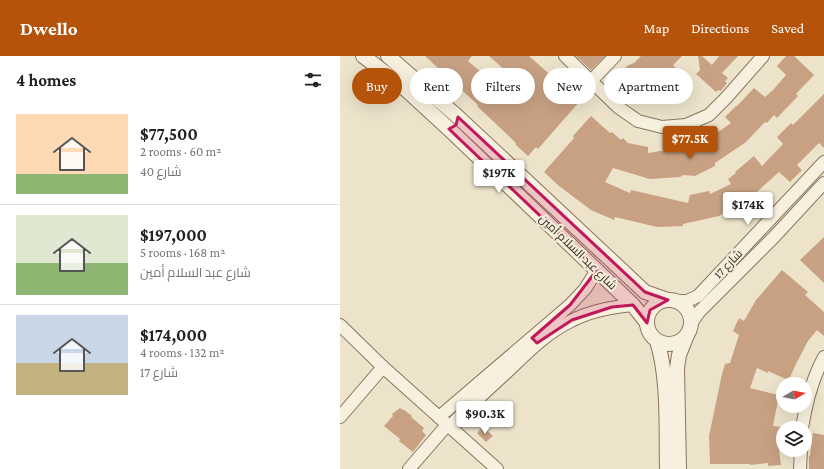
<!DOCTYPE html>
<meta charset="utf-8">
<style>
body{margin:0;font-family:"Crimson Pro",Cairo,serif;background:#f6f6f6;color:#222;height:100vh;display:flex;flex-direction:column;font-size:15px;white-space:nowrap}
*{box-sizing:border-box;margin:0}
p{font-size:13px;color:#767676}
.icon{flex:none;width:22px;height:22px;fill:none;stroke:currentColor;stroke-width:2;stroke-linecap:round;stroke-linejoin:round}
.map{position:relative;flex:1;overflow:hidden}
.panel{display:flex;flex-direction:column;background:#fff;width:340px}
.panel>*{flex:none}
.banner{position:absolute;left:12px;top:12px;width:380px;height:36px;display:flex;gap:8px}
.needle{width:26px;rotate:80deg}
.buttons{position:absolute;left:436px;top:321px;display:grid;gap:8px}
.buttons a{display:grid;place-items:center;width:36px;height:36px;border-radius:50%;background:#fff;box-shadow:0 4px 16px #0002;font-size:20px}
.price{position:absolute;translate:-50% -34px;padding:0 9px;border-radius:4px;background:#fff;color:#222;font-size:13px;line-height:26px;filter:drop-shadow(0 1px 2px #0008)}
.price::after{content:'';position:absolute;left:50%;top:24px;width:12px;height:9px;margin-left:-6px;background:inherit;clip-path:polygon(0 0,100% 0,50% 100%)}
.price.selected{background:#b45309;color:#fff}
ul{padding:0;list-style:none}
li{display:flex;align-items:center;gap:12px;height:100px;padding:0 16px}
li+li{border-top:1px solid #e0e0e0}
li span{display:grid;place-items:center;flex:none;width:112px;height:80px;border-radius:0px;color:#555}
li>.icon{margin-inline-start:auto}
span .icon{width:48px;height:48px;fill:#fffc;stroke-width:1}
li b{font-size:17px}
h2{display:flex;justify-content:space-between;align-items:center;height:48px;padding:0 16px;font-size:17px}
.tag{padding:0 14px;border-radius:18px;background:#fff;box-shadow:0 4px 16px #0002;font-size:14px;line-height:36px}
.tag.selected{background:#b45309;color:#fff}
header{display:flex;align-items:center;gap:24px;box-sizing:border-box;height:56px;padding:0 20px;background:#b45309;color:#fff}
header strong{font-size:19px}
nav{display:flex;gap:22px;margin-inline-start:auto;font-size:14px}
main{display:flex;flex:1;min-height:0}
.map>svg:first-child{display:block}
.building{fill:#c8a183}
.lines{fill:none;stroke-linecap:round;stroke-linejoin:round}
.minor-casing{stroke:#897660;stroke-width:14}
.tertiary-casing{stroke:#897660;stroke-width:16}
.minor{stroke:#f8f0de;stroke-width:12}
.tertiary{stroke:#f8f0de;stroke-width:14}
.marked{fill:#c2185b;fill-opacity:0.2;stroke:#c2185b;stroke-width:3;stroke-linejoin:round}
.labels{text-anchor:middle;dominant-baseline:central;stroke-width:4;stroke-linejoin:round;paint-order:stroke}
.street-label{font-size:12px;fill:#3a2e22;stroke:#f4edda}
</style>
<header>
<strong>Dwello</strong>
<nav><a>Map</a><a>Directions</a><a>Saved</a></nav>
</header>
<main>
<section class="panel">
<h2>4 homes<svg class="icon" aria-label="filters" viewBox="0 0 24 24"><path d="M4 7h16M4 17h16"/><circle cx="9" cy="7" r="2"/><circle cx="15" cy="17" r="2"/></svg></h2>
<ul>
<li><span style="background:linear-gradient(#ffd9b3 75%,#8fb573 0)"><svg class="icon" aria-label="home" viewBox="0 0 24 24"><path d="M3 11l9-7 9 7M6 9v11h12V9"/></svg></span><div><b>$77,500</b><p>2 rooms · 60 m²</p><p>شارع 40</p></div></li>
<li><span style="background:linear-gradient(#dfe7d0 60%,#8fb573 0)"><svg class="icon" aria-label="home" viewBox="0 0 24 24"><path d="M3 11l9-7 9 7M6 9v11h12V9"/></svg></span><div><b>$197,000</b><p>5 rooms · 168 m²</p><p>شارع عبد السلام أمين</p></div></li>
<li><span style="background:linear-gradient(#c9d6e8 60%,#c2b280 0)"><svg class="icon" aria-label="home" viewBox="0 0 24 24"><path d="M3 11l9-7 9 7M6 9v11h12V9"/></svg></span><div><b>$174,000</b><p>4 rooms · 132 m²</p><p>شارع 17</p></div></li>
</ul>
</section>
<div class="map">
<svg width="484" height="413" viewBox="0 0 484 413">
<rect width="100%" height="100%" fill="#ede3cb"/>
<g class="building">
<path d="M85,0H132L128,5L162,34L173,21L149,0H189L240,45L198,93L196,91L188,100L175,88L176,87L137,50L138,49Z"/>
<path d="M236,0H265L251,14Z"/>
<path d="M301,0H342L333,9L347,23L323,48L310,36L301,45L276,23L287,10L294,7Z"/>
<path d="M358,0H362L372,9L379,0H398L382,17L388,22L385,25L387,27L381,35L378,34L376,36L356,18L360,14Z"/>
<path d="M446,0H454L474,19L456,38L458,40L437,62L434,59L427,67L425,66L406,86L375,107V110L355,120L343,119L340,121L310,123L273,112L265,126L290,137L291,134L348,147L350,139L369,135L370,138L391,128L388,123L396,117L395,116L414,100L422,110L443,88L437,81L451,67L453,69L484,38V92L479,87L457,109L462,114L450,126L439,116L409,143L379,160L343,168V170L317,171L275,161L274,164L251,154L219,130L204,116L234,82L233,80L251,60L270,77L272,76L281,84L283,82L288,87L308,91V97L344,91L361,82L364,86L391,67L385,61L396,50H397L414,32L425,41L433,34L446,19L437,10Z"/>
<path d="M484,181V227L460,204Z"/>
<path d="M442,214L468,236L465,239L484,256V280L477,274L468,285L457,306L450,321L446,323L428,315V317L417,312L410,332L439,339L433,370L441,371L443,373L442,386H438L441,409L428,410V407L410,409V408H370L369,380L382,318L385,308L390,307L399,279L393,275L399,262L404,265L416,244Z"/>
<path d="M60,352L63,354H64L72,360L71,361L84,372L82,375L86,379L73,396L59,385L60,383L44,370L53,360L52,358Z"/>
<path d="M143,371L153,380L146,386L137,377Z"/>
<path d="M473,377L484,379V413H469V400H470Z"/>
</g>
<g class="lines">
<g class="minor-casing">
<g id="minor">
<path d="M225,0L278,51L298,65L322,71L346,69L369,59L386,42L423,0"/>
<path d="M251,25L275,0"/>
<path d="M334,245H347L358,240L484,106"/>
<path d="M0,269L43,311L157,413"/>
<path d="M350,269L359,256L434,181L484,127"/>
<path d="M0,361L43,311"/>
<path d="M99,361L230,249L245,233L257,214"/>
<path d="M109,371C128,352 147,334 167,316C187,297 206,277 231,265C250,255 271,251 293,249"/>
<path d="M462,372C466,347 472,323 484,301"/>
<path d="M69,413L107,369"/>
<path d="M460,413L461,394"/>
</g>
</g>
<g class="tertiary-casing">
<g id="tertiary">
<path d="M23,0L60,28L109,73L293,249L307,267"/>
<path d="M48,0L118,61L305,236L328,244"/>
<circle cx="329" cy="266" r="22"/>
<path d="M317,285C329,323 326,372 327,413"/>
<path d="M339,413L337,312L339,299L347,279"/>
</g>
</g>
<use href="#minor" class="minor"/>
<use href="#tertiary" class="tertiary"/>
</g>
<path class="marked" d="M118,61L305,236L328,244L310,254L307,267L293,249L272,251L232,264L197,287L192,282L230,249L257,214L109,73L116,69Z"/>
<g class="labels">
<g class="street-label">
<text transform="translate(238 196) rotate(44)">شارع عبد السلام أمين</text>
<text transform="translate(388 208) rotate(-46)">شارع 17</text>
</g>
</g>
</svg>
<div class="buttons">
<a><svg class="needle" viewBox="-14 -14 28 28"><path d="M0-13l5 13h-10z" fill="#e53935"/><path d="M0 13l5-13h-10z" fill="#767676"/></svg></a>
<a><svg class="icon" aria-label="layers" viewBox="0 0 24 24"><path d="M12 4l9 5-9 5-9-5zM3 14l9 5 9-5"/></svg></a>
</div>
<b class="price selected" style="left:350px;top:104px">$77.5K</b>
<b class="price" style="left:159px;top:138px">$197K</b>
<b class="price" style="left:408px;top:170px">$174K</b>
<b class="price" style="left:145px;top:379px">$90.3K</b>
<div class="banner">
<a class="tag selected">Buy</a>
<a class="tag">Rent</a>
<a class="tag">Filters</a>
<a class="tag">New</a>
<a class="tag">Apartment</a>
</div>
</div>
</main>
